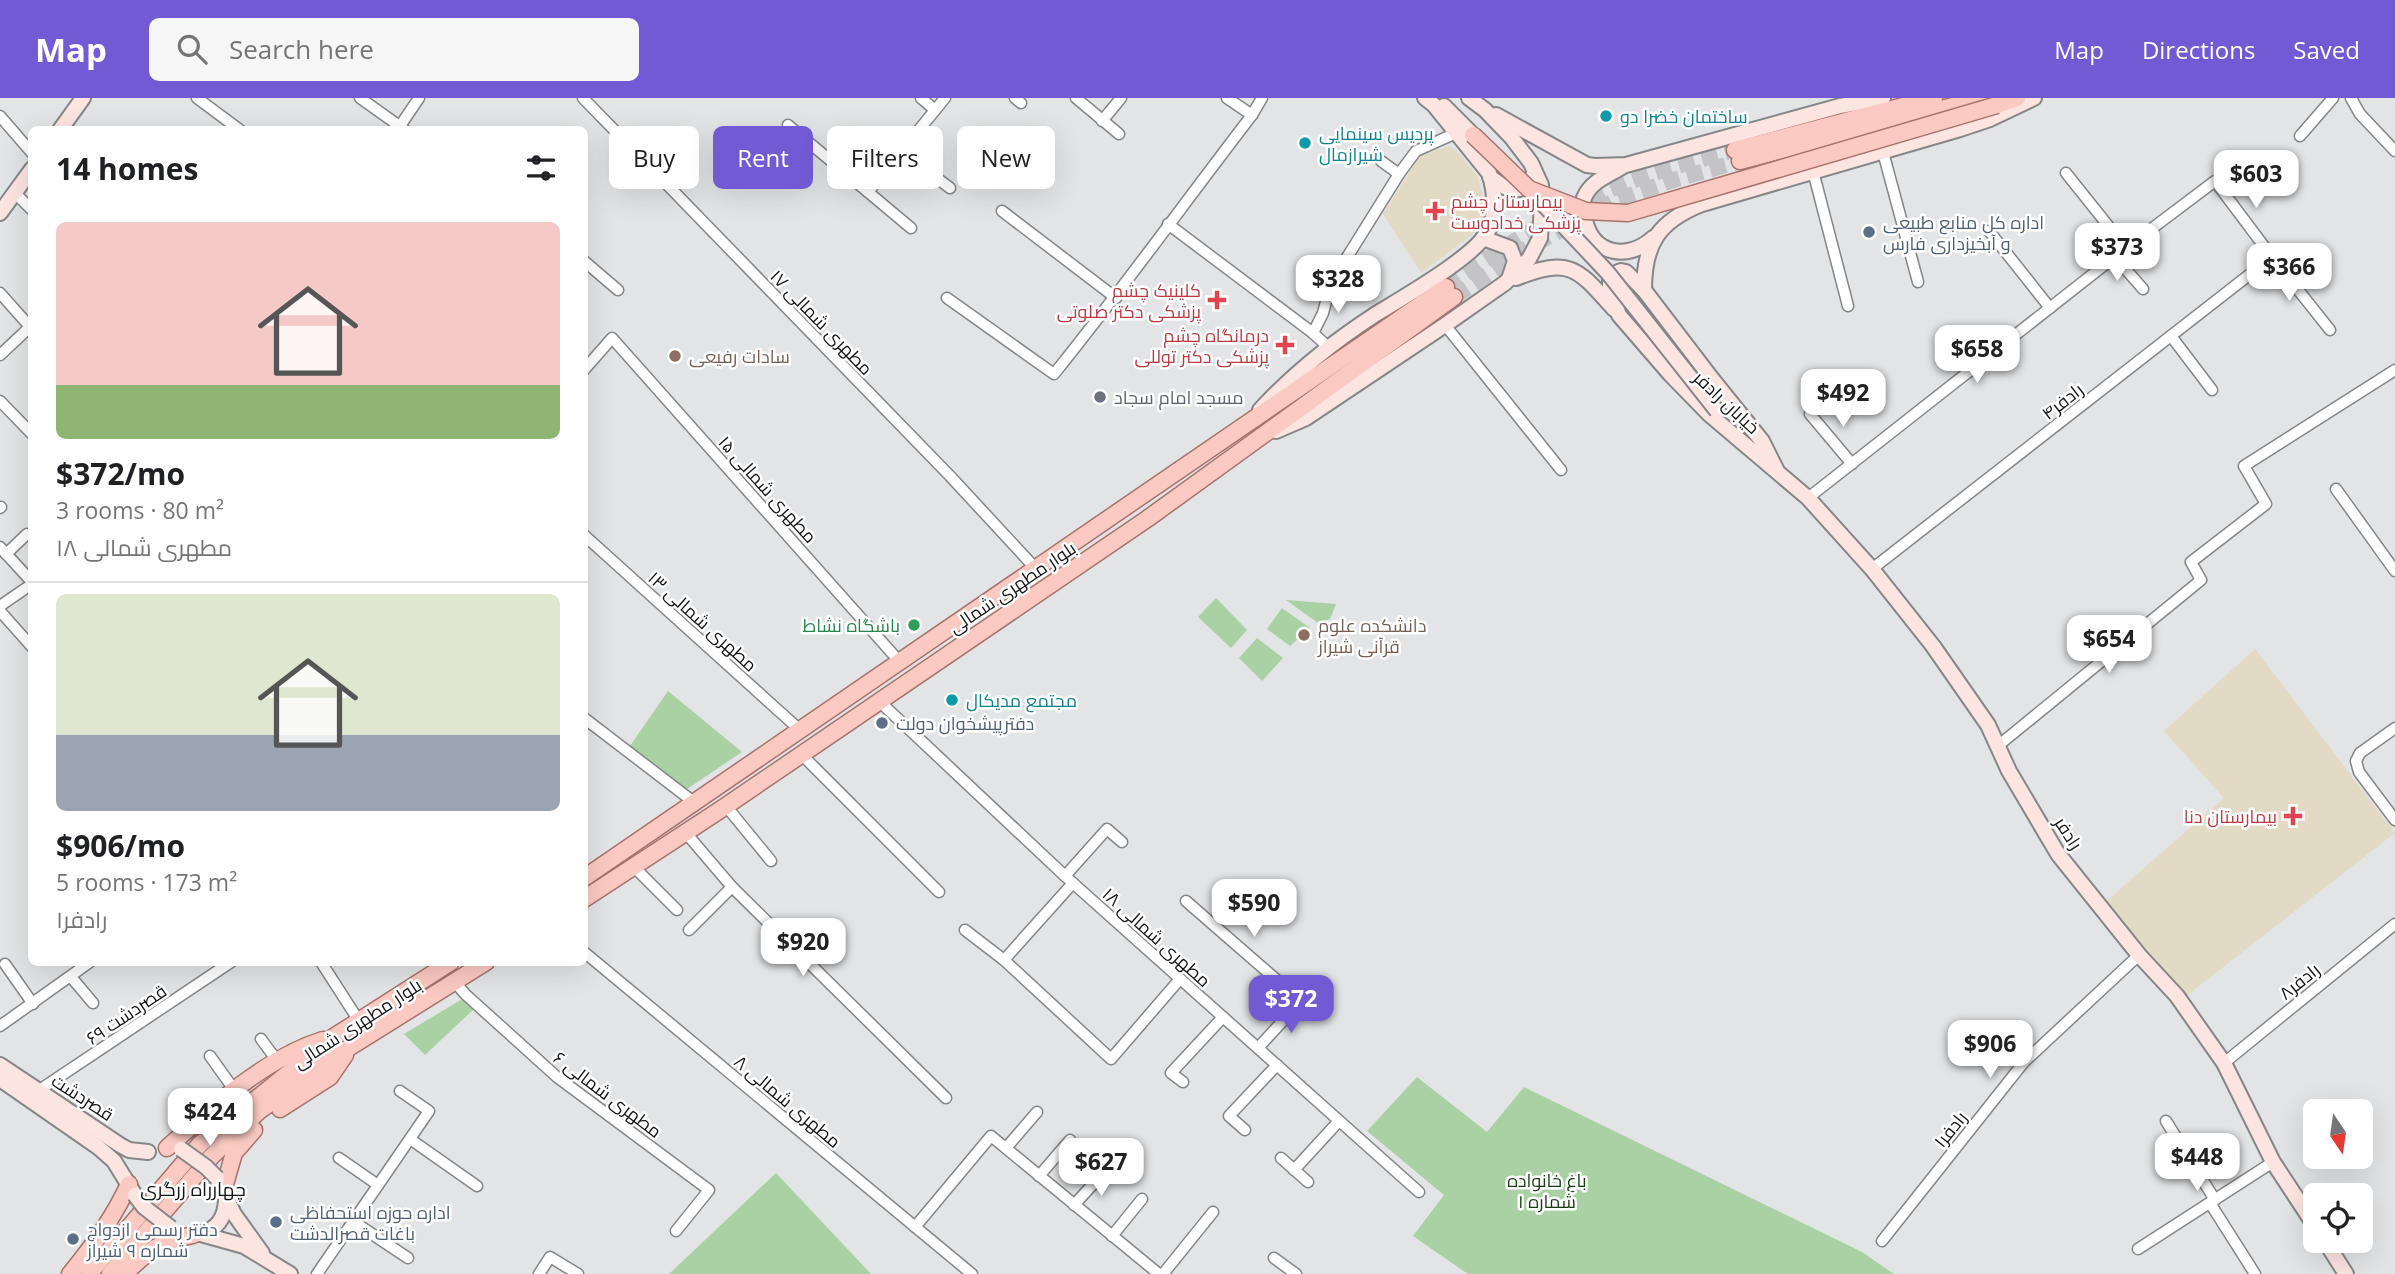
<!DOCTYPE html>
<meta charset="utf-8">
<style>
body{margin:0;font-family:"Open Sans",Cairo,sans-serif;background:#f6f6f6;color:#202124;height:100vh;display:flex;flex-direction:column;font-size:26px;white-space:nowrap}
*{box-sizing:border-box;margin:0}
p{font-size:23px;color:#757577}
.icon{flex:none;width:38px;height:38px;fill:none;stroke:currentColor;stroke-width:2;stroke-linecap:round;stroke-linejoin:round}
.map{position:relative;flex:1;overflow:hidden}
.side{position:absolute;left:28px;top:28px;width:560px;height:840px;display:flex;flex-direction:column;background:#fff;border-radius:10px;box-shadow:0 7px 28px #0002}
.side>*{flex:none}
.banner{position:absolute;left:609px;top:28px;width:665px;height:63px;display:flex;gap:14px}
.needle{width:46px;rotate:167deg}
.fabs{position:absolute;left:2303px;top:1001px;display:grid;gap:14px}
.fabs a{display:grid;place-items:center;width:70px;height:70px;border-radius:10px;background:#fff;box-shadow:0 7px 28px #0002;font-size:35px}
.price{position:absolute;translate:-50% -60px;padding:0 16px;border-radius:14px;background:#fff;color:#222;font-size:23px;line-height:46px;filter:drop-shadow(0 2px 4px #0008)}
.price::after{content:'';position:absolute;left:50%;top:42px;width:21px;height:16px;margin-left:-10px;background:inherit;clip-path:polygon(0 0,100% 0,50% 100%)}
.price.current{background:#725ad4;color:#fff}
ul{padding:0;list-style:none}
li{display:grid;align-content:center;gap:14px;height:371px;padding:0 28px}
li+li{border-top:2px solid #e0e0e0}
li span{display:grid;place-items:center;height:217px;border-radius:10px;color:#555}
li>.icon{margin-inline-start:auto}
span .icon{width:126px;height:126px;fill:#fffc;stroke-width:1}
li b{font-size:30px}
h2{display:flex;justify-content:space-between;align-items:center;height:84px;padding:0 28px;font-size:30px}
.tag{padding:0 24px;border-radius:10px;background:#fff;box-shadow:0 7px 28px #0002;font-size:24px;line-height:63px}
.tag.current{background:#725ad4;color:#fff}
header{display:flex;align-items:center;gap:42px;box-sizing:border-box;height:98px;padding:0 35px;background:#725ad4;color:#fff}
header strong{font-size:33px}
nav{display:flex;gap:38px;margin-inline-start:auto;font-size:24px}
.search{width:490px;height:63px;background:#f6f6f6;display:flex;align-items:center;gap:18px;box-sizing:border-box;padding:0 24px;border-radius:10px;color:#757577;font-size:26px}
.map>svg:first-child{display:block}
.medical{fill:#e3dac5}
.green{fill:#a9d1a4}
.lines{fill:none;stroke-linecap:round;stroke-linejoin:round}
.primary-tunnel{stroke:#c4c4c6;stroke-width:16;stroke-dasharray:16 8;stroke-linecap:butt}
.street-casing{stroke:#848687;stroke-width:13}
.secondary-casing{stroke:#848687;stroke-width:18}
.primary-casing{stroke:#a6726b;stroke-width:19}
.street{stroke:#fff;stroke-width:10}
.secondary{stroke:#fce4e1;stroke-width:14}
.primary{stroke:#facac2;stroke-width:16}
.secondary-bridge-casing{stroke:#848687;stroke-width:18;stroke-linecap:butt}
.primary-bridge-casing{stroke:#a6726b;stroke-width:19;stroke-linecap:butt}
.secondary-bridge{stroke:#fce4e1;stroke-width:14}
.primary-bridge{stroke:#facac2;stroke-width:16}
.culture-dot{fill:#0f9aa8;stroke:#fff;stroke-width:2.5}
.health-dot{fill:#e0444e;stroke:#fff;stroke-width:2.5}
.service-dot{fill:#5c6f8a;stroke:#fff;stroke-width:2.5}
.education-dot{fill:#8d6e63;stroke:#fff;stroke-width:2.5}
.worship-dot{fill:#6b7280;stroke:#fff;stroke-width:2.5}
.leisure-dot{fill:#2e9e5b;stroke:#fff;stroke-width:2.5}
.labels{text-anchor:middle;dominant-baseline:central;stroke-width:5;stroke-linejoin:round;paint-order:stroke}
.culture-label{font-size:18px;fill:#0d838f;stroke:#fff;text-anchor:start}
.health-label{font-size:18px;fill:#be3a42;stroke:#fff;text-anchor:end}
.service-label{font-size:18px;fill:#4e5e75;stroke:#fff;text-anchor:start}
.street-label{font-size:18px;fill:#121213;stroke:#fff}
.education-label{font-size:18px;fill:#785e54;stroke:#fff;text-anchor:start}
.worship-label{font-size:18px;fill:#5b616d;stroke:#fff;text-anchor:start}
.leisure-label{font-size:18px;fill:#27864d;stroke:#fff;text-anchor:end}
.park-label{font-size:18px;fill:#153c11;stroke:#fff}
.neighbourhood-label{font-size:19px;fill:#121213;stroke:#fff}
</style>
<header>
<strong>Map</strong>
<div class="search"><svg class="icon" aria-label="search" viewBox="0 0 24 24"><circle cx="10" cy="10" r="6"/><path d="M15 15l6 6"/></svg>Search here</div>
<nav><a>Map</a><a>Directions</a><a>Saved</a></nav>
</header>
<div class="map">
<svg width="2395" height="1176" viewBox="0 0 2395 1176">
<rect width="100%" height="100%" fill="#e3e4e6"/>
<g class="medical">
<path d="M1449,48L1457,53L1478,79L1485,110L1482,123L1472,137L1421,175L1383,116L1420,58Z"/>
<path d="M2255,551L2395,735L2185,899L2102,807L2224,700L2164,633Z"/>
</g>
<g class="green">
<path d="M1216,500L1247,532L1231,550L1198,519Z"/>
<path d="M1286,502L1336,506L1330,521L1318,525Z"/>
<path d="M1282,510L1310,530L1290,548L1267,531Z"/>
<path d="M1257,540L1283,560L1262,583L1239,560Z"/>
<path d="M668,593L742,654L687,691L630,648Z"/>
<path d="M464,900L474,911L425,957L404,936Z"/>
<path d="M1417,979L1487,1034L1524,989L1862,1154L1894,1176H1468L1413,1138L1444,1097L1367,1033Z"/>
<path d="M776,1075L871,1176H669Z"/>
</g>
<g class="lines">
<g class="primary-tunnel">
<path d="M1446,189C1496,154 1547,120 1603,95C1645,76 1690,64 1735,52"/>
<path d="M1454,199L1522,153L1614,103L1670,83L1740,63"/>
</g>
<g class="street-casing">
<g id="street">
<path d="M197,0L240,32"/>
<path d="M360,0L405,32"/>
<path d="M583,0L950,378L1037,472"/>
<path d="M921,0L935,12"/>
<path d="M1015,0L1021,5"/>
<path d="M1076,0L1119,36"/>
<path d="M1227,0L1252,17"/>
<path d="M2351,0L2360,16L2395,53"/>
<path d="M0,18L32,55"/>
<path d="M1102,23L1121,0"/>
<path d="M788,27L911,130"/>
<path d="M400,28L419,0"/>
<path d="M2300,38L2333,0"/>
<path d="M901,53L950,90"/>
<path d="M1883,54L1918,184"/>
<path d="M1381,63L1399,76"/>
<path d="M1813,73L1848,208"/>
<path d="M2066,75L2126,150"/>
<path d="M868,94L945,0"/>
<path d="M15,95L32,112"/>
<path d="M1002,113L1116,200"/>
<path d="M1168,126L1313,235L1328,249"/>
<path d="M1989,133L2050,210"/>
<path d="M2115,159L2143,191"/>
<path d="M1347,160L1360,181"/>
<path d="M584,163L618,192"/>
<path d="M0,195L32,231"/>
<path d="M947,200L1054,276C1122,192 1185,104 1252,17L1262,0"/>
<path d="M1445,227L1561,372"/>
<path d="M1313,235L1323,215L1331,185L1399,76L1416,53L1456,35"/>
<path d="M2171,238L2212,292"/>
<path d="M0,257L32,227"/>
<path d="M584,272L612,240L899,563"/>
<path d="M0,303L32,336"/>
<path d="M1810,316L1852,366"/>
<path d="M2336,391L2395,473"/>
<path d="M1808,400L2126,150L2215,83L2272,159L2330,232"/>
<path d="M0,410L1,409"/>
<path d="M584,437L800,632"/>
<path d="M0,449L32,484"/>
<path d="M6,456L27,436"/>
<path d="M1872,471L2272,159"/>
<path d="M0,508L32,486"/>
<path d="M0,513L32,549"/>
<path d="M879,603L1065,778L1419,1094"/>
<path d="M584,620L695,705"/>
<path d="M2395,630L2360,655L2356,663L2359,674L2395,722"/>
<path d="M1999,647L2201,482L2191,464L2266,406L2244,368L2395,272"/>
<path d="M801,656L939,794"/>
<path d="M726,708L771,763"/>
<path d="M686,735L732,789L946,1000"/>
<path d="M634,769L677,812"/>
<path d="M1065,778L1107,731L1122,744"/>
<path d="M1186,803L1301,903L1258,950"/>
<path d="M689,832L732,789"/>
<path d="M965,832L1004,862L1111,961L1180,881"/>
<path d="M584,854L972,1176"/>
<path d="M1004,862L1073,785"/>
<path d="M321,864L359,923"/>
<path d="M5,866L33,906"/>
<path d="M71,879L93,905"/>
<path d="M455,884L465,896L557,979L709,1092L676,1133"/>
<path d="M0,928L90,864"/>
<path d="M261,941L278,964"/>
<path d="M210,958L235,993"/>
<path d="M2224,965L2395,826"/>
<path d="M1183,984L1171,975L1223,919"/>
<path d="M38,993L231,864"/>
<path d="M2166,1023L2215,1102"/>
<path d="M1245,1032L1229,1018L1277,967"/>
<path d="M410,1041L477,1088"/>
<path d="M1006,1050L1037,1014"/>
<path d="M339,1060L378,1087"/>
<path d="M1281,1060L1308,1084"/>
<path d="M1294,1072L1339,1023"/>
<path d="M1039,1078L1070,1042"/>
<path d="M2210,1105L2255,1176"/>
<path d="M1074,1107L1105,1073"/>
<path d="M354,1124L408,1160"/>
<path d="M915,1129L991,1038L1159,1176"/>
<path d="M1112,1138L1142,1101"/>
<path d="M1882,1143L2024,964L2139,857"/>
<path d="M2138,1151L2273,1064"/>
<path d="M1274,1160L1296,1176"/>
<path d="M317,1176L429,1013L400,993"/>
<path d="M539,1176L550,1159L578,1176"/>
<path d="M1163,1176L1213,1114"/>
</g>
</g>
<g class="secondary-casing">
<g id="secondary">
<path d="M1444,8L1473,37"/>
<path d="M1496,17L1587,67L1595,68L1626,67L1840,8L1883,0"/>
<path d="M60,32L83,0"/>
<path d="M1622,69C1608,77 1590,84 1584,100C1581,108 1583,115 1585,122C1593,157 1628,163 1653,140"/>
<path d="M1490,79C1500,86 1510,96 1523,90L1531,80"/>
<path d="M0,115L32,71"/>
<path d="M1483,140L1510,150L1515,163L1510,178"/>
<path d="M1516,180C1571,159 1577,170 1614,211"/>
<path d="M1644,192C1644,145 1659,123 1702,106L1960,31L1990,21L2034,0"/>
<path d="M1260,312C1295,274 1333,244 1376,216C1402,200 1476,158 1488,133C1497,117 1495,92 1489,75L1434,7L1425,0"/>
<path d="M1276,333L1306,320L1445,227L1505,185L1529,161L1540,140L1542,105L1541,87L1531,65L1512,40L1485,12L1469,0"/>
<path d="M1777,373L1762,343L1712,281L1644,192L1626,174L1621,173L1612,177L1610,180V192L1619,217L1670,276L1710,317L1808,400L1872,471L1933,548L1988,627L2009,673L2058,756L2139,857L2177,898L2224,965L2273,1064L2315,1128"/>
<path d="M0,967L120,1047L129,1052L148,1054"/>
<path d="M0,981L98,1049L114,1063L133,1094"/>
<path d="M218,1083L234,1116L262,1155"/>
<path d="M200,1136C218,1131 225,1120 226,1102"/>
<path d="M201,1136L244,1148L290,1176"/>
<path d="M2325,1143L2346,1176"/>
</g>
</g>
<g class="primary-casing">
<g id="primary">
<path d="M1997,7L2017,0"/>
<path d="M1735,52L1934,0"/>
<path d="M1740,63L1984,0"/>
<path d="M584,780C873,584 1159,386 1446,189"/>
<path d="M584,801L720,712L1147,421L1454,199"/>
<path d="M280,1011L330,979L345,957"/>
<path d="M167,1050C211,1010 265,960 323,942"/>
<path d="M223,1093L234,1055L254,1032"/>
<path d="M70,1176C94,1147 114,1119 129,1086"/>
<path d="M89,1176L200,1046L332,940L451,864"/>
<path d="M110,1176L212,1058L259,1013L350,949L486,864"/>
<path d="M124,1176C150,1152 158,1144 193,1137"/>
</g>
</g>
<use href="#street" class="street"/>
<use href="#secondary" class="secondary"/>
<use href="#primary" class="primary"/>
<g class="secondary-bridge-casing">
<g id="secondary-bridge">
<path d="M1530,92L1608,175L1717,313"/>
<path d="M181,1051L206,1069L217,1080"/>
<path d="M135,1097L144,1109L171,1130"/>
</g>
</g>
<g class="primary-bridge-casing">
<path id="primary-bridge" d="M1473,37L1529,91L1586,113L1628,115L1997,7"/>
</g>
<use href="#secondary-bridge" class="secondary-bridge"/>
<use href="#primary-bridge" class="primary-bridge"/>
</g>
<g class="culture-dot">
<circle cx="1606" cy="18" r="7"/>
<circle cx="1305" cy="45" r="7"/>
<circle cx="952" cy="602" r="7"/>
</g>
<g class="health-dot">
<path d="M1431.5 102.5h7v7h7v7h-7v7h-7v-7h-7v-7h7z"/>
<path d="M1213.5 191.5h7v7h7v7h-7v7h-7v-7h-7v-7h7z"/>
<path d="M1281.5 236.5h7v7h7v7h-7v7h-7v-7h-7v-7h7z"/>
<path d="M2289.5 707.5h7v7h7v7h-7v7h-7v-7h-7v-7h7z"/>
</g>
<g class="service-dot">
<circle cx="1869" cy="134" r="7"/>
<circle cx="882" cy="625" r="7"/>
<circle cx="276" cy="1124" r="7"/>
<circle cx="73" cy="1141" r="7"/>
</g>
<g class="education-dot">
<circle cx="675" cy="258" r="7"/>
<circle cx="1304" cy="537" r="7"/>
</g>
<circle class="worship-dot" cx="1100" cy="299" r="7"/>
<circle class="leisure-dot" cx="914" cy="527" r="7"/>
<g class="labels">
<g class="culture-label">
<text x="1620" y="18">ساختمان خضرا دو</text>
<text x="1319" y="35">پردیس سینمایی<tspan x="1319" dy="21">شیرازمال</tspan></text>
<text x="966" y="602">مجتمع مدیکال</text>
</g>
<g class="health-label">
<text x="1451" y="103" text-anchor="start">بیمارستان چشم<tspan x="1451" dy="21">پزشکی خدادوست</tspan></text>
<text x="1201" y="192">کلینیک چشم<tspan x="1201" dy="21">پزشکی دکتر صلوتی</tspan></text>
<text x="1269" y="237">درمانگاه چشم<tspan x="1269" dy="21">پزشكی دكتر توللی</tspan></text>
<text x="2277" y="718">بیمارستان دنا</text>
</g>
<g class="service-label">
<text x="1883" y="124">اداره کل منابع طبیعى<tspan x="1883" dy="21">و آبخیزدارى فارس</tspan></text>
<text x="896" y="625">دفترپیشخوان دولت</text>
<text x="290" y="1114">اداره حوزه استحفاظی<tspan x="290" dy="21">باغات قصرالدشت</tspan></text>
<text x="87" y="1131">دفتر رسمی ازدواج<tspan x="87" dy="21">شماره ۹ شیراز</tspan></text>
</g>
<g class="street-label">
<text transform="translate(822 224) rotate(46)">۱۷ مطهری شمالی</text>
<text transform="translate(2062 303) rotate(-38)">رادفر۴</text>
<text transform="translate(1727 304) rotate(43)">خیابان رادفر</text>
<text transform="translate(768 391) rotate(48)">۱۵ مطهری شمالی</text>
<text transform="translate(1012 489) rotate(-34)">بلوار مطهرى شمالى</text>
<text transform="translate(703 523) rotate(42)">۱۳ مطهری شمالی</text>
<text transform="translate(2069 735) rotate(57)">رادفر</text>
<text transform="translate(1157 839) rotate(42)">۱۸ مطهری شمالی</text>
<text transform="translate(2299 883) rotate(-39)">رادفر۸</text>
<text transform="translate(126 916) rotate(-34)">۶۹ قصردشت</text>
<text transform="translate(357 925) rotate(-33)">بلوار مطهرى شمالى</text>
<text transform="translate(608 996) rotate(37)">۶ مطهری شمالی</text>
<text transform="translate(83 999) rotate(33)">قصردشت</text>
<text transform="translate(788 1003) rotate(40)">۸ مطهری شمالی</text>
<text transform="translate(1950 1031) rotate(-51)">رادفر۱</text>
</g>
<g class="education-label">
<text x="689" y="258">سادات رفیعی</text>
<text x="1318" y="527">دانشکده علوم<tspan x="1318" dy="21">قرآنی شیراز</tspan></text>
</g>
<g class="worship-label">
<text x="1114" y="299">مسجد امام سجاد</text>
</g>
<g class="leisure-label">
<text x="900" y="527">باشگاه نشاط</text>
</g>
<g class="park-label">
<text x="1547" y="1082">باغ خانواده<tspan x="1547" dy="21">شماره ۱</tspan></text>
</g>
<g class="neighbourhood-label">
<text x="193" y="1091">چهارراه زرگری</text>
</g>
</g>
</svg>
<div class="fabs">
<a><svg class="needle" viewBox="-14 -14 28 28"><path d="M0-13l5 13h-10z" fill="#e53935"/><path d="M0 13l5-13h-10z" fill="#757577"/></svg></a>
<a><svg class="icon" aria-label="locate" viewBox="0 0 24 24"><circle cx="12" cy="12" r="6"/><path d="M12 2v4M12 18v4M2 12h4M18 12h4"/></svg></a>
</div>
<b class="price" style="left:2256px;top:112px">$603</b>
<b class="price" style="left:2117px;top:185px">$373</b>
<b class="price" style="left:2289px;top:205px">$366</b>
<b class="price" style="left:1338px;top:217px">$328</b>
<b class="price" style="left:1977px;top:287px">$658</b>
<b class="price" style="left:1843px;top:331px">$492</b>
<b class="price" style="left:2109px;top:577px">$654</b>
<b class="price" style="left:1254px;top:841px">$590</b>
<b class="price" style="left:803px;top:880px">$920</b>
<b class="price current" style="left:1291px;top:937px">$372</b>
<b class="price" style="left:1990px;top:982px">$906</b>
<b class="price" style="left:210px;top:1050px">$424</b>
<b class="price" style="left:2197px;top:1095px">$448</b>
<b class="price" style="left:1101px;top:1100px">$627</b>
<div class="banner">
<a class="tag">Buy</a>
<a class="tag current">Rent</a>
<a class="tag">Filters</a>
<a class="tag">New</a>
</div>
<section class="side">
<h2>14 homes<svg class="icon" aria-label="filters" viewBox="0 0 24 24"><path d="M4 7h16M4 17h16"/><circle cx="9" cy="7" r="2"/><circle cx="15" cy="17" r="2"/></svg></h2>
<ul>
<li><span style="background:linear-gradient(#f6c9c9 75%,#8fb573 0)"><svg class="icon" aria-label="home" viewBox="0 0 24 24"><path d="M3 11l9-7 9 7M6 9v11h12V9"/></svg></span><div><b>$372/mo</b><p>3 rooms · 80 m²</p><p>۱۸ مطهری شمالی</p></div></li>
<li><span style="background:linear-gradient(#dfe7d0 65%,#9aa5b1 0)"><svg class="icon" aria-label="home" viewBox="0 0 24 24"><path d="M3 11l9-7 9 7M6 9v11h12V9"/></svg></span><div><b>$906/mo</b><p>5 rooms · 173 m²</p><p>رادفر۱</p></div></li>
</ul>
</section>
</div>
